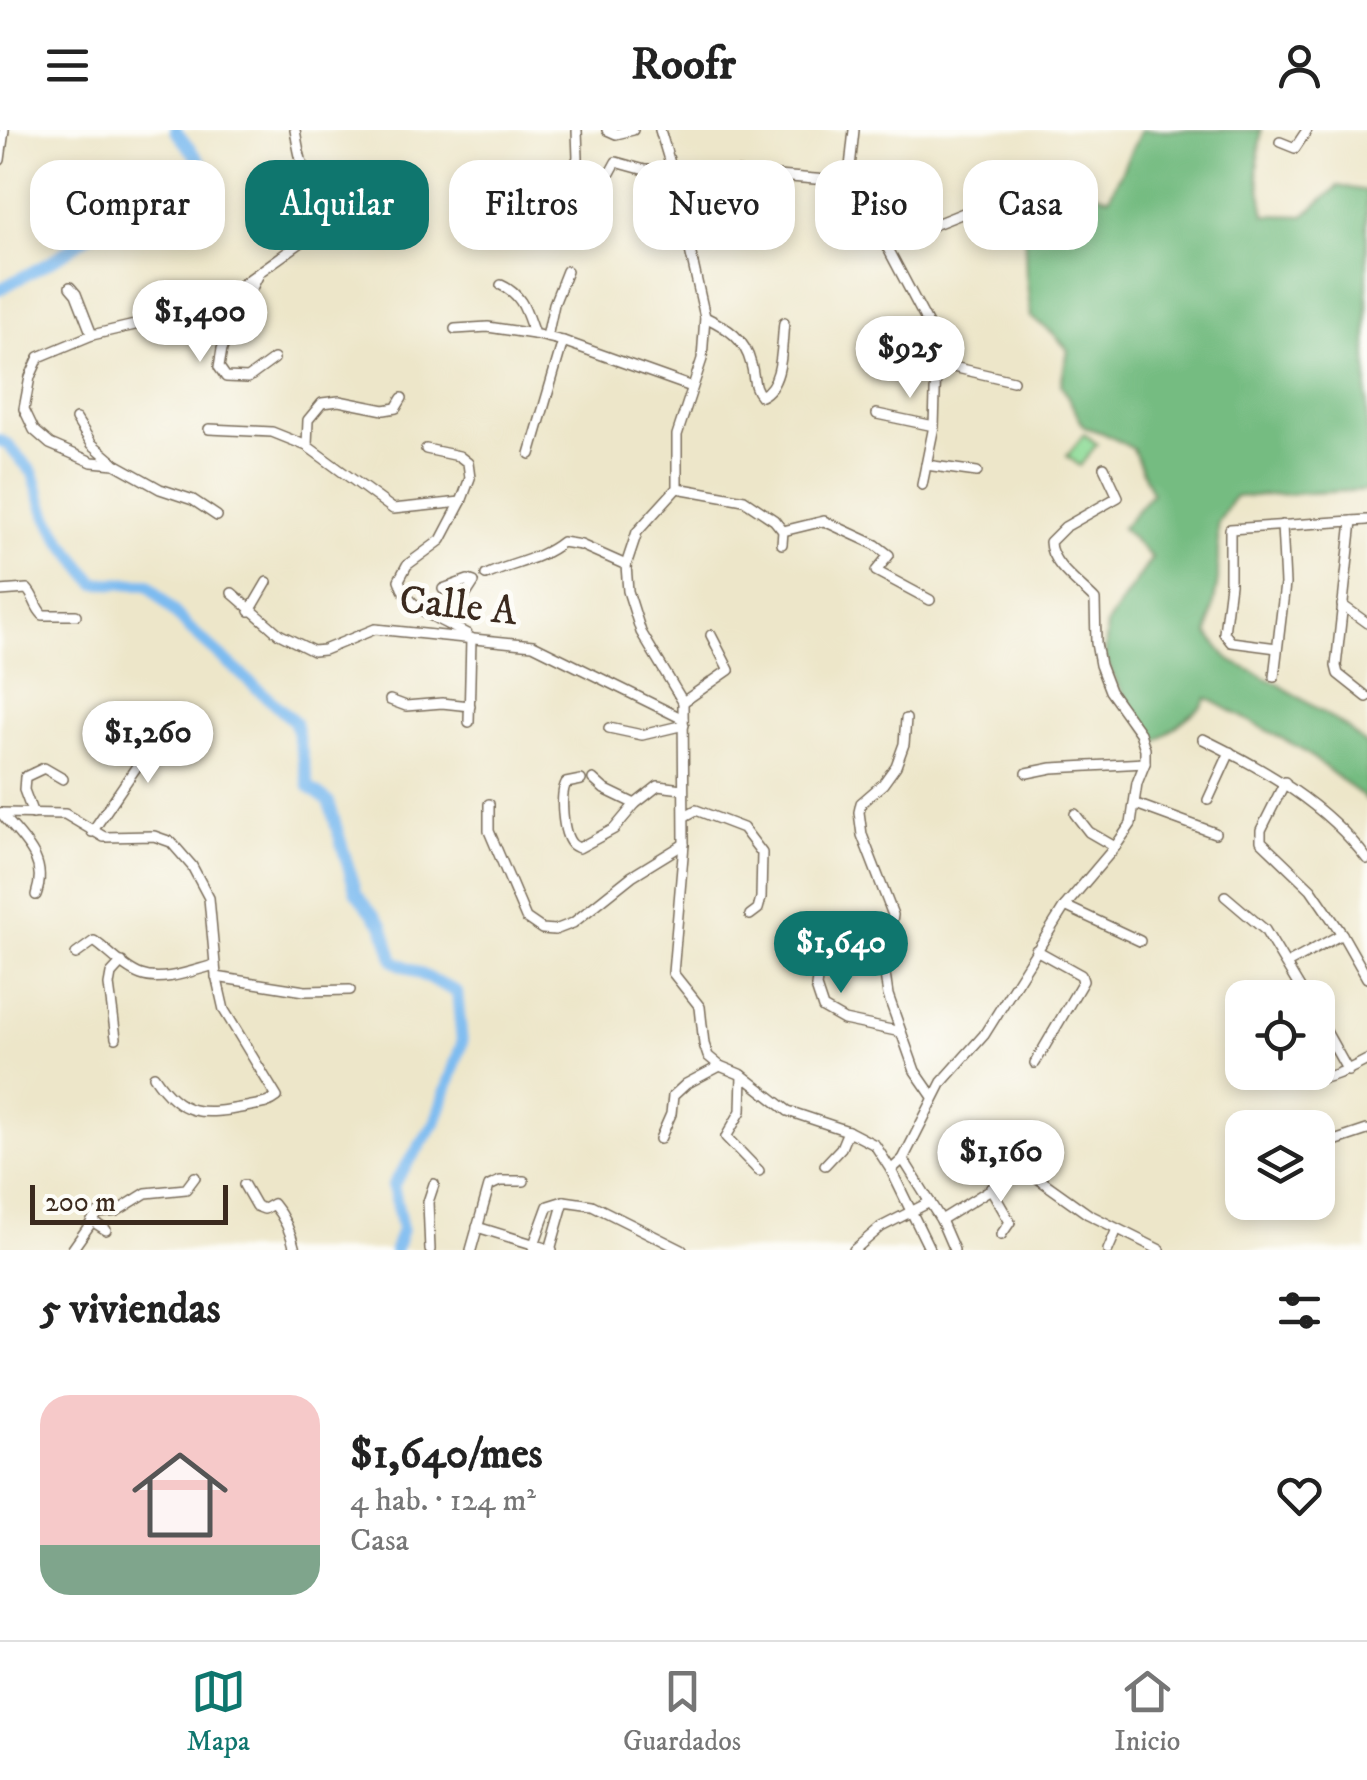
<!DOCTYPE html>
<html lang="es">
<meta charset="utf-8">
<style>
body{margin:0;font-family:"IM FELL DW Pica",serif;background:#f2f2f2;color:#222;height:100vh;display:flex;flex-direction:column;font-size:38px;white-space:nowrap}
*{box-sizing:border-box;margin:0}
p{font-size:32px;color:#767676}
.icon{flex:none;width:55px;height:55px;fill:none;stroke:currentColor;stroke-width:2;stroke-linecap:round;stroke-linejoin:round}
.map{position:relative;height:1120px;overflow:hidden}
.side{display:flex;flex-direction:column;background:#fff;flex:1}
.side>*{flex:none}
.hud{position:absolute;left:30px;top:30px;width:1308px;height:90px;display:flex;gap:20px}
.tools{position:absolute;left:1225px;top:850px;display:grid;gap:20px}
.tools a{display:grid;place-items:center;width:110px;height:110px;border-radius:20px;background:#fff;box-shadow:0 5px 15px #0003;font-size:50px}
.scale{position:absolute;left:30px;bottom:25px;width:198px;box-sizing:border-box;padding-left:10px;border:5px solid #3b2a1e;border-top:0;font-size:28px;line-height:35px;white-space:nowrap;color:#3b2a1e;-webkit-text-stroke:8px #fdfcf7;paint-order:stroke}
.price{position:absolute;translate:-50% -85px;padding:0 22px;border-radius:35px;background:#fff;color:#222;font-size:32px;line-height:65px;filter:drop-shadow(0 2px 5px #0008)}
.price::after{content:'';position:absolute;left:50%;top:60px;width:30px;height:22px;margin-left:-15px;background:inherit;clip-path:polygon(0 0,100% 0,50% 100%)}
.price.on{background:#0f766e;color:#fff}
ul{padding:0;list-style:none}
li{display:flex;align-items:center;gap:30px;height:250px;padding:0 40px}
li span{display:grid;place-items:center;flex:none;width:280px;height:200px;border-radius:30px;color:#555}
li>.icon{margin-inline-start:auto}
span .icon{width:120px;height:120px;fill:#fffc;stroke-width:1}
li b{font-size:42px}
h2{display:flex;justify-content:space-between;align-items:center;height:120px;padding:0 40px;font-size:42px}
.chip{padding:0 35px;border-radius:30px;background:#fff;box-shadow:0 5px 15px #0003;font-size:35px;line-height:90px}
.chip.on{background:#0f766e;color:#fff}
header{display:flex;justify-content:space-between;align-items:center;height:130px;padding:0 40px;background:#fff;font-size:45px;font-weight:800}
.dock{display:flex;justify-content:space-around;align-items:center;height:140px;border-top:2px solid #e0e0e0;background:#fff;font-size:28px;color:#767676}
.dock a{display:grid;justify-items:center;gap:5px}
.dock .on{color:#0f766e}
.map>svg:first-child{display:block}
.green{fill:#90dc99;stroke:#66835c;stroke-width:2.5}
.forest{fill:#74bc81;stroke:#587350;stroke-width:2.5}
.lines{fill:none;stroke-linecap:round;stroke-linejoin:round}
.river{stroke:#7dbbf0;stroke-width:12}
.minor-casing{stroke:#796c5a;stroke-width:12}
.minor{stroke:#fff;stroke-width:9}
.labels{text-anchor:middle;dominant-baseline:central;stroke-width:10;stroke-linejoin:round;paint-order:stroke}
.street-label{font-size:40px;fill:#3b2a1e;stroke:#fdfcf7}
</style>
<header><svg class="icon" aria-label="menu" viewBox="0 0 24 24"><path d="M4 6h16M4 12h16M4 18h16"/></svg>Roofr<svg class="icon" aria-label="person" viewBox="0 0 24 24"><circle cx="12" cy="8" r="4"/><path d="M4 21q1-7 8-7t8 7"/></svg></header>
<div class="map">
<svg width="1367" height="1120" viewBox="0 0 1367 1120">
<rect width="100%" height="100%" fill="#fdfcf7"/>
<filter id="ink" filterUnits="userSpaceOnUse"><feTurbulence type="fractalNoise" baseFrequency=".01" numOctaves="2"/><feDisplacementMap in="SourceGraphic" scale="20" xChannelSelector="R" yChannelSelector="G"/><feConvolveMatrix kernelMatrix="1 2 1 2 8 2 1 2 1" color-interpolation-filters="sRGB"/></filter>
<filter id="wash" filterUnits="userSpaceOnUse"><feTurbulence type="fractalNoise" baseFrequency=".0048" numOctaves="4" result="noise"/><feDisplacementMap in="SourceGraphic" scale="40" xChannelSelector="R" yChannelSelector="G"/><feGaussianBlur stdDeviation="2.25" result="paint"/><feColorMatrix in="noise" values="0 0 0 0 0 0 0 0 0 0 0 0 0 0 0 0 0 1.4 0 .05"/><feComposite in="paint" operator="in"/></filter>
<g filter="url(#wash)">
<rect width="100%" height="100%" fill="#ede6c9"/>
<path class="green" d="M1084,304L1097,314L1080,336L1067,326Z"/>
<path class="forest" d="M1141,0H1261L1257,42L1265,85L1304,86L1338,56L1367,61V360L1234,367L1218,393V450L1208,504L1229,530L1278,554L1347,598L1367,616V670L1303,620L1207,568L1202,576L1155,613L1118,556L1105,527L1107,494L1152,428L1122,398L1152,363L1133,319L1103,303L1084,297L1061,254L1068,220L1053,203L1031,187L1026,145L1024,93L1032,74L1026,63L1048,44L1109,68Z"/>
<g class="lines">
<g class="river">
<path d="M0,159L52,131L97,100L208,93L217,77L208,42L175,0"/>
<path d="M0,310L8,315L33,343L45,381L61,410L95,453L148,454L190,499L295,592L309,657L329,672L356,763L383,796L394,831L457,862L462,913L435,993L393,1055L402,1099L395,1120"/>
</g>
</g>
</g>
<g filter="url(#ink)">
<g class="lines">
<g class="minor-casing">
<g id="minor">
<path d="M607,0L616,4L633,0"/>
<path d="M660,0L672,40L705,187L702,229L677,305V358L637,402L626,435L628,461L641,502L683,572L684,714L673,843L700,877L704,914L708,926L720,936L742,945L788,981L848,1001L875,1015L891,1040L930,1120"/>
<path d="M1280,12L1295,18L1307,0"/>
<path d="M0,30L4,0"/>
<path d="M610,43L616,32L645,40H672"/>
<path d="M673,43L707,40L827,50L848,56L865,75L930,198L936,233L934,296L922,355"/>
<path d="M848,56L854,0"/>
<path d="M555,74L578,28L577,0"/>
<path d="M880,102H916L1001,68L1016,66"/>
<path d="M259,144L222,219L219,237L226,247L248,248L274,229"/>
<path d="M501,155C523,165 526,182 534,204L563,211L692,257"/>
<path d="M70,157L76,164L92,205"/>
<path d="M203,157L232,162"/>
<path d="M705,187C728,198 745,209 751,234C755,247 752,256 761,266C784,255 781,216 784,193"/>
<path d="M455,199L488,197L534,204"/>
<path d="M547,207L554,174L567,141"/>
<path d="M936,233L1013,251"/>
<path d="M877,284L934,296"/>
<path d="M76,289L92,314L113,332"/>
<path d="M209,299L272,302L307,316L393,379L461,372"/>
<path d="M307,316L308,290L322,273L339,271L384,280L396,278L402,268"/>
<path d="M426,319L459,326L468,333L470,348L461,372L441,410L407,435L399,450C407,480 441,490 467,504"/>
<path d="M530,324L563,211"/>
<path d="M926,335L977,342"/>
<path d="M677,358L744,370L774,390L783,401L782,414"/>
<path d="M217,386L193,370L160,359L115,334L92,332L50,314L34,300L24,279L30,247L39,227L92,205L199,180L222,169L321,98L332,83C329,63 320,63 310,49C300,35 298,16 295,0"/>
<path d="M1352,391L1336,536L1338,544L1367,567"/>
<path d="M783,401L824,391L876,415L889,425L876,441L930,470"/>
<path d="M486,445C512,433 540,430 562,412L581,415L626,435"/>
<path d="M443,459L468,450L474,452L447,494"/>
<path d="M0,461L27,459C35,467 34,476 43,485H76"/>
<path d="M232,463L279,504L313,521L324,520L375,499L533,515L683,589"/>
<path d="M1342,475L1367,493"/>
<path d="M250,481L267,452"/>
<path d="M1277,518L1231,512L1224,503L1230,454V399L1367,390"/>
<path d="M1274,547L1285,454L1282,395"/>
<path d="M390,570L406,576L442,573L470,576"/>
<path d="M683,572L729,540L711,505"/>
<path d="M906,589L904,614L896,636L883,654L861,673L859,682L862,705L893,785L885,844L888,865L915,941L933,967"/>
<path d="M469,592L471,508"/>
<path d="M609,598L642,605L684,595"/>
<path d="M1203,609C1264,639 1325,673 1367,729"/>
<path d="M1027,643L1052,638L1145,633"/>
<path d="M593,649L604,659L635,674"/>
<path d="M581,650L566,653C560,664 562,703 572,714C574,716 577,717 579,718L614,699L635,674L658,656L682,659"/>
<path d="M1285,652L1261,700V711L1311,759L1342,804L1367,848"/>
<path d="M1208,670L1230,622"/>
<path d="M489,674V701L526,788L542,799L555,800L573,793L632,746L684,714"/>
<path d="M1136,674L1215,703"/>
<path d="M0,683L65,684L104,707L154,706L171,712L192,736L209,768L216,845L224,880L277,967C267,975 258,974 246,977C202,985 181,987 154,946"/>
<path d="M1,683C22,709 49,729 36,765"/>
<path d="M33,684L24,660L25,647L44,638L63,649"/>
<path d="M1075,684L1089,702L1115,717"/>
<path d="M685,686L696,680L743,698L762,723L761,768L758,779L750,785"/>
<path d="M92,702L171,586"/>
<path d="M1225,766L1265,800L1306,868"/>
<path d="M1065,776L1140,811"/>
<path d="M823,800L816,857L823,878L844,890L901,902"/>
<path d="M76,824L94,811C109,821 124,839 141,845C163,853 194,840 215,835"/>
<path d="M1287,834L1342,804"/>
<path d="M216,847L305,861L350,860"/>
<path d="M1318,887L1348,941"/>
<path d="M116,908L109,855L111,844L122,832"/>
<path d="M1035,933L1083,851L1081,845L1036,820"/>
<path d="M742,945L741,981L726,1007L759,1041"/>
<path d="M1301,951C1326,950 1345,942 1367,930"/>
<path d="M660,1009L671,984L673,966L686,954L720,936"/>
<path d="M1331,1012L1367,1000"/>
<path d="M903,1029L941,1090L954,1120"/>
<path d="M825,1035L841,1018L848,1001"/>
<path d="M891,1040L903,1029L942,952L984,905L1065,776L1115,717L1131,694L1137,653L1145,633V619L1140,603L1110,561L1100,535L1096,513L1095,470C1081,455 1050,434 1050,412L1065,397L1118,367L1104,337"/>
<path d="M244,1055L256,1076L264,1079L273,1074C285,1088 291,1102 295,1120"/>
<path d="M991,1059L1010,1092L1001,1105"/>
<path d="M941,1090L991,1059L1016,1038L1022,1037L1088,1084L1160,1120"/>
<path d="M92,1091L106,1100"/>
<path d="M477,1097L552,1120"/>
<path d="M533,1117L548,1076L564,1071"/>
<path d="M72,1120L98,1083L117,1081L146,1063L186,1059L195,1047"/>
<path d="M430,1120L428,1072L434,1054"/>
<path d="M471,1120L489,1056L500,1051H524"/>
<path d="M550,1120L564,1071L592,1075L682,1120"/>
<path d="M854,1120L881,1097L930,1072"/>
<path d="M1108,1120L1117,1099"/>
</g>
</g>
<use href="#minor" class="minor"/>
</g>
</g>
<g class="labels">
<g class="street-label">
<text transform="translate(458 477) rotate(6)">Calle A</text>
</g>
</g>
</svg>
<div class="tools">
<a><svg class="icon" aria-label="locate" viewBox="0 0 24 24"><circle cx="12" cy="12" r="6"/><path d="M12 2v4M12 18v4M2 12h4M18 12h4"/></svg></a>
<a><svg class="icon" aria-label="layers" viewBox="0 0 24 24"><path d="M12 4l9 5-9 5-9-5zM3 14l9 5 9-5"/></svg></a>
</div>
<div class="scale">200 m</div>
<b class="price" style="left:200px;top:235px">$1,400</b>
<b class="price" style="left:910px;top:271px">$925</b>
<b class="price" style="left:148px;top:656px">$1,260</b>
<b class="price on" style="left:841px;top:866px">$1,640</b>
<b class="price" style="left:1001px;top:1075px">$1,160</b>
<div class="hud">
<a class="chip">Comprar</a>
<a class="chip on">Alquilar</a>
<a class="chip">Filtros</a>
<a class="chip">Nuevo</a>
<a class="chip">Piso</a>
<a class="chip">Casa</a>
</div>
</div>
<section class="side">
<h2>5 viviendas<svg class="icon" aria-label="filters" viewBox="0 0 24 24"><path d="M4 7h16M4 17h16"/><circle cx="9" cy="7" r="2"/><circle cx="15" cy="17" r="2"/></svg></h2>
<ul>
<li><span style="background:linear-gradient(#f6c9c9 75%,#7fa58c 0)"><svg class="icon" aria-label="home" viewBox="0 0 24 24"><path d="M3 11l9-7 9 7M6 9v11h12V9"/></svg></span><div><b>$1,640/mes</b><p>4 hab. · 124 m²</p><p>Casa</p></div><svg class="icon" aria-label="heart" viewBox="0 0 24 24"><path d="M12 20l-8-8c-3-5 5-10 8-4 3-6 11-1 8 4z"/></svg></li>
</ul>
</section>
<nav class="dock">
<a class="on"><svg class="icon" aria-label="map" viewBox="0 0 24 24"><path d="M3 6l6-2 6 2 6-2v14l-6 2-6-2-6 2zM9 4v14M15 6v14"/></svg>Mapa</a>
<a><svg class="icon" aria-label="saved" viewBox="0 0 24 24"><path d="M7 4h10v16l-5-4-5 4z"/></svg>Guardados</a>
<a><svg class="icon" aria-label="home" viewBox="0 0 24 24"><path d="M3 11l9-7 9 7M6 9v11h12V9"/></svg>Inicio</a>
</nav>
